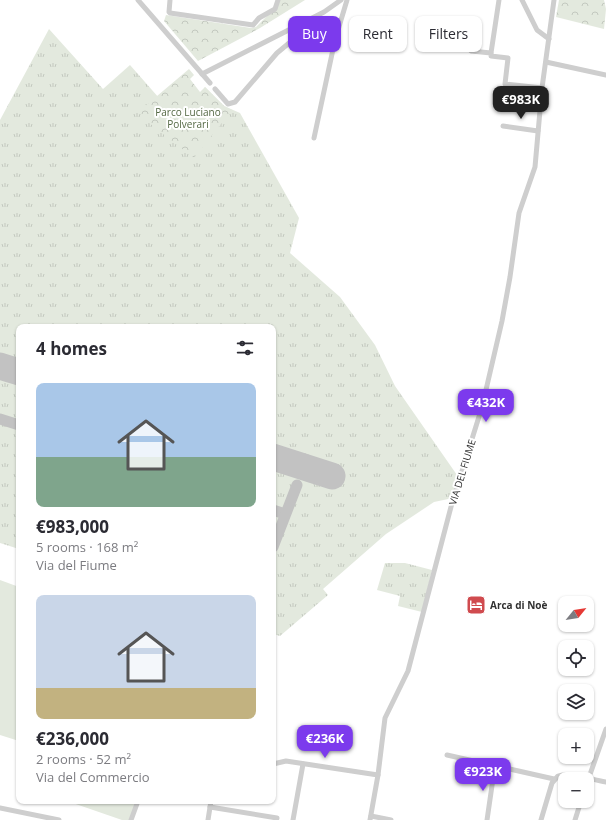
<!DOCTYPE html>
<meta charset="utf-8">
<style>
body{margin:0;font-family:"Open Sans",sans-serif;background:#f7f7f7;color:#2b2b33;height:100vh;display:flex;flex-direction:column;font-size:15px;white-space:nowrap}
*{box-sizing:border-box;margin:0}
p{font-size:13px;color:#7c7c81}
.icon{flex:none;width:22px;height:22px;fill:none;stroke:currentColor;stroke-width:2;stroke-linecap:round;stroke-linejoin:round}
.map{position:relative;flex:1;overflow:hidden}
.sheet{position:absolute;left:16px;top:324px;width:260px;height:480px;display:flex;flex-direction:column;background:#fff;border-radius:8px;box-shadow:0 1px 3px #0004}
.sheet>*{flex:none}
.hud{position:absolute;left:288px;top:16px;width:258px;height:36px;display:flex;gap:8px}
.needle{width:26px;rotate:60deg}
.tools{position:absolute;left:558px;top:596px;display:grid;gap:8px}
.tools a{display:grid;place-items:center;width:36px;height:36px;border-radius:8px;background:#fff;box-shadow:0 1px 3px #0004;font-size:20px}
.price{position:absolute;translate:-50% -34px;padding:0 9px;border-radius:8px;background:#7c3aed;color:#fff;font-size:13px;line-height:26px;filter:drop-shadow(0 1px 2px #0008)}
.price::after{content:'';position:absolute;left:50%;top:24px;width:12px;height:9px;margin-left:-6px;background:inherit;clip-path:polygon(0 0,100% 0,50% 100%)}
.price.current{background:#222;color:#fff}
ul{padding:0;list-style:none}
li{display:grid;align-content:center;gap:8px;height:212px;padding:0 20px}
li span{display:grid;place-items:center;height:124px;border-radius:8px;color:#555}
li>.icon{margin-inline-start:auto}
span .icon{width:72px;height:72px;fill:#fffc;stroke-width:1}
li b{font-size:17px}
h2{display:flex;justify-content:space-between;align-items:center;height:48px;padding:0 20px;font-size:17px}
.chip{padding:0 14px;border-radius:8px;background:#fff;box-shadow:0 1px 3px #0004;font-size:14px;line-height:36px}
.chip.current{background:#7c3aed;color:#fff}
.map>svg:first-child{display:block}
.grass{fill:url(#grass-tufts)}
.forest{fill:url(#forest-crowns)}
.garden{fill:#e3e9de}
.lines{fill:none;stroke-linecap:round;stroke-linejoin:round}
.taxiway{stroke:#c2c2c2;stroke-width:11}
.runway{stroke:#c2c2c2;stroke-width:27}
.minor{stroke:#cecece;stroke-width:5}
.labels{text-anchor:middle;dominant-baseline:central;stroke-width:4;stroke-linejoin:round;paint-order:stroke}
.park-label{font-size:10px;fill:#536743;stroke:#fff}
.street-label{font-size:10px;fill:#313131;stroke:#fff}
.poi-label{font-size:10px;font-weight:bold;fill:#313131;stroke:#fff;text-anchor:start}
</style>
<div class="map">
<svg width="606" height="820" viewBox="0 0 606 820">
<defs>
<pattern id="grass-tufts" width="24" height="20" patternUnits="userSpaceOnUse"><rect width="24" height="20" fill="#e3e9de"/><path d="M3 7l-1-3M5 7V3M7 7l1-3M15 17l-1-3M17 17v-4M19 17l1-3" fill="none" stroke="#c3c8bf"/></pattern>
<pattern id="forest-crowns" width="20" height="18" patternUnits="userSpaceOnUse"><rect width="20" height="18" fill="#e3e9de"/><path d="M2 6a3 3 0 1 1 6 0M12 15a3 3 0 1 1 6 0" fill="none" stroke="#c3c8bf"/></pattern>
</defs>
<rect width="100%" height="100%" fill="#fff"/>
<g class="grass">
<path d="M49,29L103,89L130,65L174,115L192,112L205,87L224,106L240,113L299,218L290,253L340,297L375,345L395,386L457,475L453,498L434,502L386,534L323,589L328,595L280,636L273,634V327H19V549L0,543V120Z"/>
<path d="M385,563H405L432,570L422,612L398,606L400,596L377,590Z"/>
</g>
<g class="forest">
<path d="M276,0H305L260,28L198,61L164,21L166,15L251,28L256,27L274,9Z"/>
<path d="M559,0H604L606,9L604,29L556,17Z"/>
<path d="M189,69L194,75L190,79L200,92L205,87L224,106L232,110L194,158L144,119L141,113L144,107Z"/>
</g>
<g class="garden">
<path d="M0,580L19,587V741L0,735Z"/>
<path d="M67,801H137L130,820H122Z"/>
</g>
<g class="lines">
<g class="taxiway">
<path d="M0,419L19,425"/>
<path d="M273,510L285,514"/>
<path d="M273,547L297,485"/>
</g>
<g class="runway">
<path d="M0,366L19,372"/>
<path d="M273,457L332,476"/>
</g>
<g class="minor">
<path d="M138,0L210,83"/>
<path d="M170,0L169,12L170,13L253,25L259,18L275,9L278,0"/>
<path d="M522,0L537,30L549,39"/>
<path d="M471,51L491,53V56L508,58L505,84L542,88"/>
<path d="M491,53L499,0"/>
<path d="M546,62L606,75"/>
<path d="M202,74L324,12L341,0"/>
<path d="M215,89L228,104L235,102L277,53L311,25L317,17"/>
<path d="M503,126L538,131"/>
<path d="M314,138L335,40L347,0"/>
<path d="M447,755L554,779"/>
<path d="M273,764L286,761L378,775"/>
<path d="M587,783L606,729"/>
<path d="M210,807L277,818"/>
<path d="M0,808L59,820"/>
<path d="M371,816L391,820"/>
<path d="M131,820L138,801"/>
<path d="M208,820L211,801"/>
<path d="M293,820L303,764"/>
<path d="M370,820L378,775L385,718L408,671L452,503L482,407L502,321L510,277L519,213L535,167L542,88L554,0"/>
<path d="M487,820L495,765"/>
<path d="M541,820L552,783L558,776C573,771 591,780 606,782"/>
<path d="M575,820L581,801"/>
</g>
</g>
<defs>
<g id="hotel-square" transform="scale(1)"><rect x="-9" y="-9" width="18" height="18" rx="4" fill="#d04b4f" stroke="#fff"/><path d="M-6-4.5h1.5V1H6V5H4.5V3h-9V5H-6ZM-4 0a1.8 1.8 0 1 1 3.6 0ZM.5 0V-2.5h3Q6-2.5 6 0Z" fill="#fff"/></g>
</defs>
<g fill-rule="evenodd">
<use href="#hotel-square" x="476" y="605"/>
</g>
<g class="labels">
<g class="park-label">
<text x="188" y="112">Parco Luciano<tspan x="188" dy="12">Polverari</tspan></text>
</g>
<g class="street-label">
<text transform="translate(462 472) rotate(-73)">VIA DEL FIUME</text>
</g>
<g class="poi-label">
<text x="490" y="605">Arca di Noè</text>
</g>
</g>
</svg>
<div class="tools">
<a><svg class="needle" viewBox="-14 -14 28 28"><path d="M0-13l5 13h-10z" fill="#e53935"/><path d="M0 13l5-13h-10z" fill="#7c7c81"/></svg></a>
<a><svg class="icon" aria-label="locate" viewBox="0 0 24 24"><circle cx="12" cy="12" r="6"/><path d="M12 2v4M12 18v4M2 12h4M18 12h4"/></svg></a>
<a><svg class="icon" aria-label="layers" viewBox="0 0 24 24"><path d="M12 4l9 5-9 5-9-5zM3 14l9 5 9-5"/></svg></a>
<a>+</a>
<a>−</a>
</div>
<b class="price current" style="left:521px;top:120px">€983K</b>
<b class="price" style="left:486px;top:423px">€432K</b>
<b class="price" style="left:325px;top:759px">€236K</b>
<b class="price" style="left:483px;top:792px">€923K</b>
<div class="hud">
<a class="chip current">Buy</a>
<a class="chip">Rent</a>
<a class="chip">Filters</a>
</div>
<section class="sheet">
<h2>4 homes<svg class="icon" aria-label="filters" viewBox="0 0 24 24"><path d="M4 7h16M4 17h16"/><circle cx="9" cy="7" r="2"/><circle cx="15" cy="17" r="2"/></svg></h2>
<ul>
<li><span style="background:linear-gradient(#a9c7e8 60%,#7fa58c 0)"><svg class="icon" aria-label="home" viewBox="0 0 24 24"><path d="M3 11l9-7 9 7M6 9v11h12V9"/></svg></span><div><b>€983,000</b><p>5 rooms · 168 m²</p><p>Via del Fiume</p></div></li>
<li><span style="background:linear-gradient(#c9d6e8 75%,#c2b280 0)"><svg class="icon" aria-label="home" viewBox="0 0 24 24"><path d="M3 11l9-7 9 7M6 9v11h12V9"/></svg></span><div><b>€236,000</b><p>2 rooms · 52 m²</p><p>Via del Commercio</p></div></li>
</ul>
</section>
</div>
